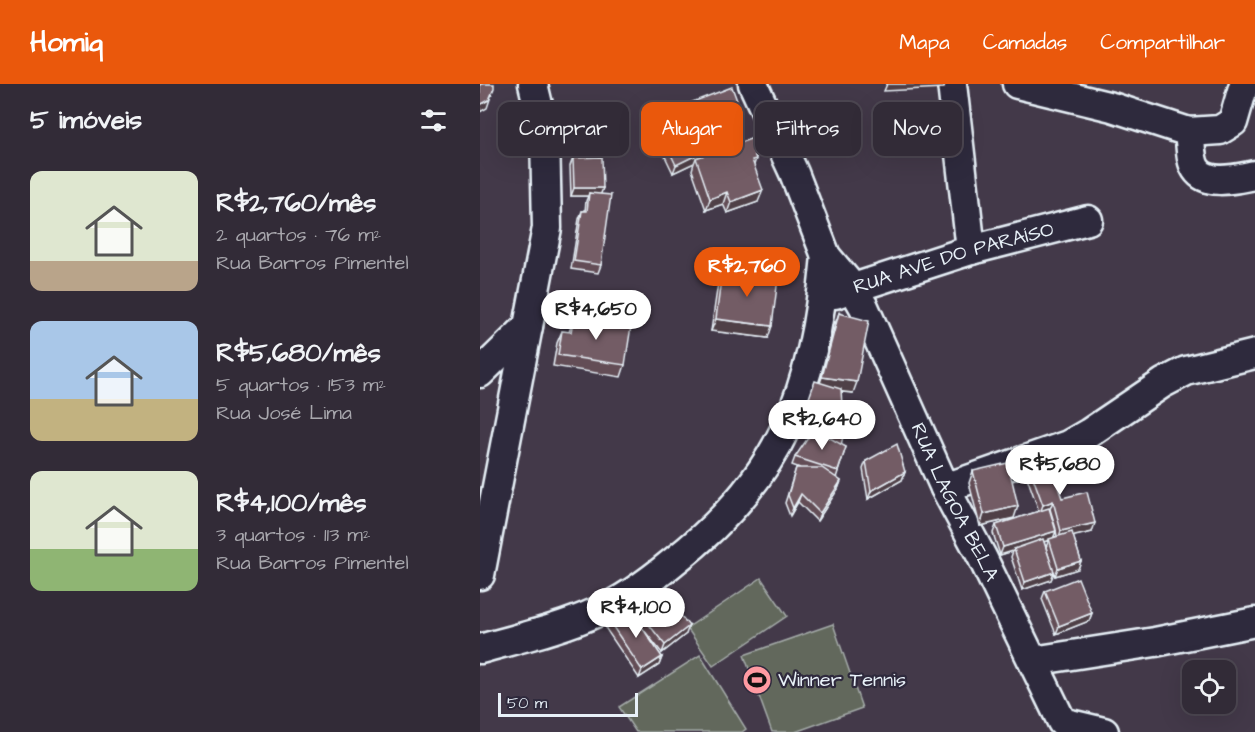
<!DOCTYPE html>
<html lang="pt">
<meta charset="utf-8">
<style>
body{margin:0;font-family:"Architects Daughter",sans-serif;background:#3d3742;color:#f1f3f6;height:100vh;display:flex;flex-direction:column;font-size:22px;white-space:nowrap}
*{box-sizing:border-box;margin:0}
p{font-size:20px;color:#a8a7ad}
.icon{flex:none;width:33px;height:33px;fill:none;stroke:currentColor;stroke-width:2;stroke-linecap:round;stroke-linejoin:round}
.map{position:relative;flex:1;overflow:hidden}
.details{display:flex;flex-direction:column;background:#322b37;width:480px}
.details>*{flex:none}
.top-card{position:absolute;left:18px;top:18px;width:570px;height:54px;display:flex;gap:12px}
.buttons{position:absolute;left:702px;top:576px;display:grid;gap:12px}
.buttons a{display:grid;place-items:center;width:54px;height:54px;border-radius:12px;background:#322b37;box-shadow:0 6px 24px #0002,0 0 0 2px #4d4752;font-size:30px}
.scale{position:absolute;left:18px;bottom:15px;width:140px;box-sizing:border-box;padding-left:6px;border:3px solid #e8f1f8;border-top:0;font-size:16px;line-height:21px;white-space:nowrap;color:#e8f1f8;-webkit-text-stroke:4px #2f2a3d;paint-order:stroke}
.price{position:absolute;translate:-50% -51px;padding:0 14px;border-radius:21px;background:#fff;color:#222;font-size:20px;line-height:39px;filter:drop-shadow(0 2px 3px #0008)}
.price::after{content:'';position:absolute;left:50%;top:36px;width:18px;height:14px;margin-left:-9px;background:inherit;clip-path:polygon(0 0,100% 0,50% 100%)}
.price.active{background:#ea580c;color:#fff}
ul{padding:0;list-style:none}
li{display:flex;align-items:center;gap:18px;height:150px;padding:0 30px}
li span{display:grid;place-items:center;flex:none;width:168px;height:120px;border-radius:12px;color:#555}
li>.icon{margin-inline-start:auto}
span .icon{width:72px;height:72px;fill:#fffc;stroke-width:1}
li b{font-size:26px}
h2{display:flex;justify-content:space-between;align-items:center;height:72px;padding:0 30px;font-size:26px}
.pill{padding:0 21px;border-radius:12px;background:#322b37;box-shadow:0 6px 24px #0002,0 0 0 2px #4d4752;font-size:21px;line-height:54px}
.pill.active{background:#ea580c;color:#fff}
header{display:flex;align-items:center;gap:36px;box-sizing:border-box;height:84px;padding:0 30px;background:#ea580c;color:#fff}
header strong{font-size:28px}
nav{display:flex;gap:33px;margin-inline-start:auto;font-size:21px}
main{display:flex;flex:1;min-height:0}
.map>svg:first-child{display:block}
.green{fill:#62685b;stroke:#a5acaa;stroke-width:1.5}
.lines{fill:none;stroke-linecap:round;stroke-linejoin:round}
.minor-casing{stroke:#e8f1f8;stroke-width:33}
.minor{stroke:#2f2a3d;stroke-width:28}
.wall{fill:#634e57;stroke:#e8f1f8;stroke-width:1.5;fill-rule:evenodd}
.shaded-wall{fill:#504047;stroke:#e8f1f8;stroke-width:1.5}
.building{fill:#735b65;stroke:#e8f1f8;stroke-width:1.5}
.labels{text-anchor:middle;dominant-baseline:central;stroke-width:4.5;stroke-linejoin:round;paint-order:stroke}
.street-label{font-size:20px;fill:#e8f1f8;stroke:#2f2a3d}
.poi-label{font-size:20px;fill:#e8f1f8;stroke:#2f2a3d;text-anchor:start}
</style>
<header>
<strong>Homiq</strong>
<nav><a>Mapa</a><a>Camadas</a><a>Compartilhar</a></nav>
</header>
<main>
<section class="details">
<h2>5 imóveis<svg class="icon" aria-label="filters" viewBox="0 0 24 24"><path d="M4 7h16M4 17h16"/><circle cx="9" cy="7" r="2"/><circle cx="15" cy="17" r="2"/></svg></h2>
<ul>
<li><span style="background:linear-gradient(#dfe7d0 75%,#b9a48a 0)"><svg class="icon" aria-label="home" viewBox="0 0 24 24"><path d="M3 11l9-7 9 7M6 9v11h12V9"/></svg></span><div><b>R$2,760/mês</b><p>2 quartos · 76 m²</p><p>Rua Barros Pimentel</p></div></li>
<li><span style="background:linear-gradient(#a9c7e8 65%,#c2b280 0)"><svg class="icon" aria-label="home" viewBox="0 0 24 24"><path d="M3 11l9-7 9 7M6 9v11h12V9"/></svg></span><div><b>R$5,680/mês</b><p>5 quartos · 153 m²</p><p>Rua José Lima</p></div></li>
<li><span style="background:linear-gradient(#dfe7d0 65%,#8fb573 0)"><svg class="icon" aria-label="home" viewBox="0 0 24 24"><path d="M3 11l9-7 9 7M6 9v11h12V9"/></svg></span><div><b>R$4,100/mês</b><p>3 quartos · 113 m²</p><p>Rua Barros Pimentel</p></div></li>
</ul>
</section>
<div class="map">
<svg width="775" height="648" viewBox="0 0 775 648">
<rect width="100%" height="100%" fill="#433949"/>
<filter id="ink" filterUnits="userSpaceOnUse"><feTurbulence type="fractalNoise" baseFrequency=".0167" numOctaves="2"/><feDisplacementMap in="SourceGraphic" scale="12" xChannelSelector="R" yChannelSelector="G"/><feConvolveMatrix kernelMatrix="1 2 1 2 8 2 1 2 1" color-interpolation-filters="sRGB"/></filter>
<g filter="url(#ink)">
<g class="green">
<path d="M281,494L307,532L233,582L207,544Z"/>
<path d="M353,540L382,624L315,648H292L264,571Z"/>
<path d="M220,571L266,645L262,648H156L139,623Z"/>
</g>
<g class="lines">
<g class="minor-casing">
<g id="minor">
<path id="s1" d="M273,0L314,89L346,172L373,204L384,223L465,404L502,473L582,638L624,648"/>
<path d="M472,0L491,166"/>
<path d="M537,0L632,23L709,48L740,46L753,38L764,0"/>
<path d="M709,48C711,59 710,76 716,85C728,103 758,94 775,91"/>
<path id="s2" d="M355,210L491,166L608,136"/>
<path d="M0,289L48,242"/>
<path d="M465,404L588,361L609,349L683,299L706,287L775,270"/>
<path d="M0,491L67,144L65,50L53,0"/>
<path d="M0,565C39,554 80,545 117,528C145,516 170,497 193,478C302,394 334,306 346,172"/>
<path d="M553,577L675,558L775,538"/>
</g>
</g>
<use href="#minor" class="minor"/>
</g>
<g class="wall">
<path d="M210,19L259,22L256,30L240,36L247,63L278,72L275,73L276,75L274,81L278,118L247,129L243,120L226,126L212,86L214,79L193,89L182,66L185,58L213,44L207,28Z"/>
<path d="M93,74L123,104L120,110L121,181L118,189L91,185L99,135L102,127H105L106,117L108,112H91L90,82Z"/>
<path d="M242,187L288,254L231,247L238,199Z"/>
<path d="M359,229L373,309L361,308L359,330L325,326L340,298L355,240Z"/>
<path d="M94,233L145,281L141,293L73,282L77,259L82,247L89,248Z"/>
<path d="M353,333L361,361L366,363L356,394L361,397L358,405L337,437L318,418L310,432L305,419L316,384H320L312,381L315,373L347,352Z"/>
<path d="M546,374L612,448L593,452L601,477L598,485L575,492L574,488L571,496L542,506L531,473L533,467L520,471L513,449L516,441L559,427L543,382ZM569,425H570L576,445ZM576,447L577,452L573,454ZM569,456L566,463L570,477L564,458Z"/>
<path d="M386,377L425,388L422,396L388,415L383,385Z"/>
<path d="M493,387L534,434L500,442L489,399Z"/>
<path d="M565,507L612,529L609,537L576,550L562,515Z"/>
<path d="M163,533L206,550L182,569L163,545L182,573L179,581L159,594L126,545L129,537L160,541Z"/>
</g>
<g class="shaded-wall">
<path d="M407,0H465L464,4L404,7Z"/>
<path d="M11,12L7,24L0,28V21Z"/>
<path d="M259,22L256,30L214,46L217,38Z"/>
<path d="M249,55L247,63L216,74L214,79L193,89L196,81Z"/>
<path d="M282,60L278,72L268,76L272,64Z"/>
<path d="M94,104H123L120,112L109,109L108,112H91Z"/>
<path d="M283,106L278,118L247,129L251,118Z"/>
<path d="M247,108L243,120L226,126L230,115Z"/>
<path d="M236,235L292,242L288,254L231,247Z"/>
<path d="M342,293L377,298L373,309L338,305Z"/>
<path d="M328,317L362,322L359,330L325,326Z"/>
<path d="M425,388L422,396L388,415L391,407Z"/>
<path d="M361,397L358,405L337,437L340,429Z"/>
<path d="M321,410L318,418L310,432L313,424Z"/>
<path d="M573,417L570,425L560,429L563,421Z"/>
<path d="M538,422L534,434L500,442L504,430Z"/>
<path d="M615,439L612,448L578,456L581,447Z"/>
<path d="M576,447L573,455L534,467V465L533,467L520,471L523,463Z"/>
<path d="M601,477L598,485L575,492L578,484Z"/>
<path d="M574,488L571,496L542,506L545,498Z"/>
<path d="M612,529L609,537L576,550L579,542Z"/>
<path d="M209,542L206,550L182,569L185,561Z"/>
<path d="M182,573L179,581L159,594L162,586Z"/>
</g>
<g class="building">
<path d="M0,0H14V4L9,16L0,21Z"/>
<path d="M252,3L259,22L217,38L210,19Z"/>
<path d="M239,33L249,55L196,81L185,58Z"/>
<path d="M279,52L282,60L272,64L276,75L272,76L283,106L251,118L247,108L230,115L216,74Z"/>
<path d="M122,73L123,104H94L93,74Z"/>
<path d="M109,109L131,111L121,181L94,177L102,127H107Z"/>
<path d="M242,187L298,194L292,242L236,235Z"/>
<path d="M359,229L389,237L377,298L342,293Z"/>
<path d="M94,233L151,242L145,281L78,271L82,247L91,248Z"/>
<path d="M335,297L361,305L362,322L328,317Z"/>
<path d="M353,333L367,336L361,361L349,354L348,349Z"/>
<path d="M334,345L366,363L358,387L315,373Z"/>
<path d="M417,360L425,388L391,407L386,377Z"/>
<path d="M565,367L582,414L607,408L615,439L581,447L573,417L563,421L546,374Z"/>
<path d="M528,379L538,422L504,430L493,387Z"/>
<path d="M316,384H342L361,397L340,429L321,410L313,424L308,411Z"/>
<path d="M569,424L576,447L523,463L516,441Z"/>
<path d="M592,448L601,477L578,484L569,455Z"/>
<path d="M563,455L574,488L545,498L534,465Z"/>
<path d="M598,494L612,529L579,542L565,507Z"/>
<path d="M187,514L209,542L185,561L163,533Z"/>
<path d="M149,524L182,573L162,586L129,537Z"/>
</g>
</g>
<defs>
<g id="stadium-disc" transform="scale(1.5)"><circle r="9.5" fill="#ff9aa2" stroke="#2f2a3d"/><path d="M0-5a6.5 5 0 1 0 0 10a6.5 5 0 1 0 0-10ZM-3.5-1.8h7v3.6h-7Z" fill="#111"/></g>
</defs>
<g fill-rule="evenodd">
<use href="#stadium-disc" x="277" y="596"/>
</g>
<g class="labels">
<g class="street-label">
<text stroke="none"><textPath href="#s2" startOffset="124">RUA AVE DO PARAÍSO</textPath></text>
<text stroke="none"><textPath href="#s1" startOffset="466">RUA LAGOA BELA</textPath></text>
</g>
<g class="poi-label">
<text x="298" y="596">Winner Tennis</text>
</g>
</g>
</svg>
<div class="buttons">
<a><svg class="icon" aria-label="locate" viewBox="0 0 24 24"><circle cx="12" cy="12" r="6"/><path d="M12 2v4M12 18v4M2 12h4M18 12h4"/></svg></a>
</div>
<div class="scale">50 m</div>
<b class="price active" style="left:267px;top:214px">R$2,760</b>
<b class="price" style="left:116px;top:257px">R$4,650</b>
<b class="price" style="left:342px;top:367px">R$2,640</b>
<b class="price" style="left:580px;top:412px">R$5,680</b>
<b class="price" style="left:156px;top:555px">R$4,100</b>
<div class="top-card">
<a class="pill">Comprar</a>
<a class="pill active">Alugar</a>
<a class="pill">Filtros</a>
<a class="pill">Novo</a>
</div>
</div>
</main>
